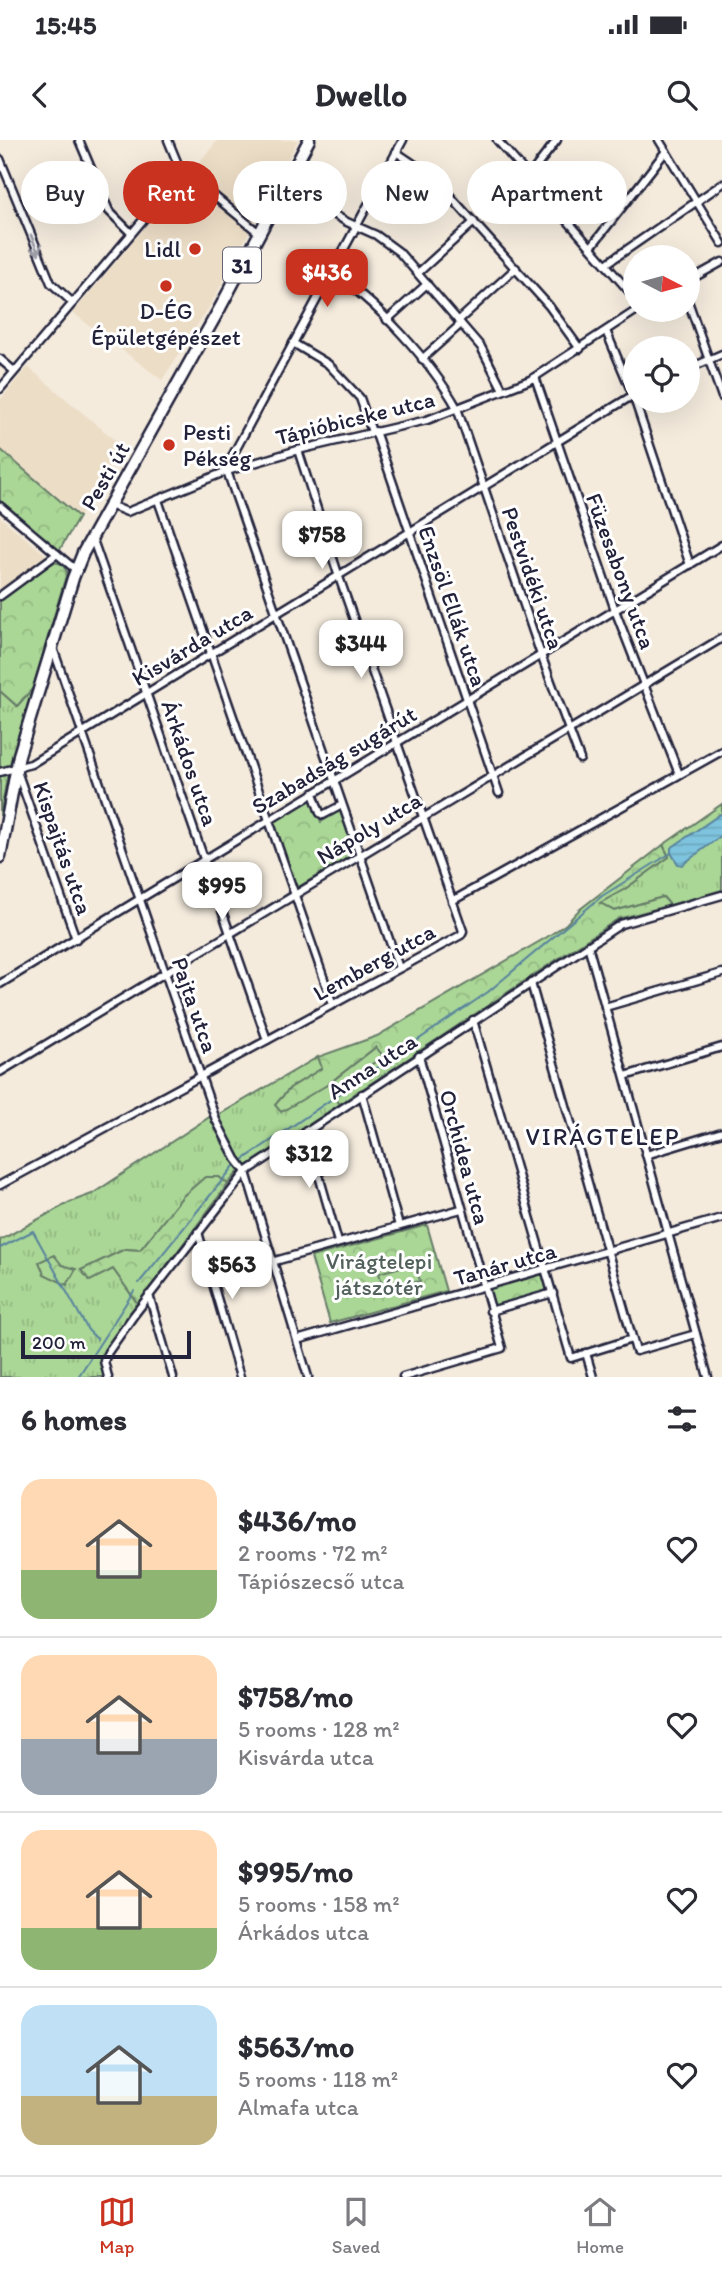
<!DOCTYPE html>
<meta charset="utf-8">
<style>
body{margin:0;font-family:Itim,sans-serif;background:#f7f7f7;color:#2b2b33;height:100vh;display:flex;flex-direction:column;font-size:26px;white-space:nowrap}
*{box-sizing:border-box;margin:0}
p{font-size:23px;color:#7c7c81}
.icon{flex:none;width:38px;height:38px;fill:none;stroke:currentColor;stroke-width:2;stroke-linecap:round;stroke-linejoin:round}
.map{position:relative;height:1237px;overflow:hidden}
.drawer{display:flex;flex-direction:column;background:#fff;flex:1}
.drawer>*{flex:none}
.guide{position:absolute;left:21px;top:21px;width:681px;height:63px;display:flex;gap:14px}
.needle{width:46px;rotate:96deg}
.controls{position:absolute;left:623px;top:105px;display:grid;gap:14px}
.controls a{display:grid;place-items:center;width:77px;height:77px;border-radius:50%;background:#fff;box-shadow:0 7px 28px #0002;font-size:35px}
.scale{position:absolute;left:21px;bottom:18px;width:170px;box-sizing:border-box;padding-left:7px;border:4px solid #22223b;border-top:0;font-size:19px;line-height:24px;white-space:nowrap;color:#22223b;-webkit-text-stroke:5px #fff;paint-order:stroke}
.price{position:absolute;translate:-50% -60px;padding:0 16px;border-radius:14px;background:#fff;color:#222;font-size:23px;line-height:46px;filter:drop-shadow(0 2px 4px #0008)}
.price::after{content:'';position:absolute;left:50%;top:42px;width:21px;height:16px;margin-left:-10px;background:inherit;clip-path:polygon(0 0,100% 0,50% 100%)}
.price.current{background:#c8321e;color:#fff}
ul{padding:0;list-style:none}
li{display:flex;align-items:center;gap:21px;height:175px;padding:0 21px}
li+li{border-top:2px solid #e1e1e2}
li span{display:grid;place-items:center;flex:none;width:196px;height:140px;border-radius:21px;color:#555}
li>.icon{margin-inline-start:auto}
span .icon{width:84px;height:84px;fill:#fffc;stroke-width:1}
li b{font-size:30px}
h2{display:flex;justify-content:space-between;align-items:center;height:84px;padding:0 21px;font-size:30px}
.pill{padding:0 24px;border-radius:32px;background:#fff;box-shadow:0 7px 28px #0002;font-size:24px;line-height:63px}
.pill.current{background:#c8321e;color:#fff}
.status{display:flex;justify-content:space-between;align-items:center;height:49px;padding:0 35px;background:#fff;direction:ltr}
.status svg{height:19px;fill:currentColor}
header{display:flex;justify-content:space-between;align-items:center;height:91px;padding:0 21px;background:#fff;font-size:32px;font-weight:700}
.menu{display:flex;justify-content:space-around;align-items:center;height:98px;border-top:2px solid #e1e1e2;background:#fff;font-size:19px;color:#7c7c81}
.menu a{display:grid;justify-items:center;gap:4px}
.menu .current{color:#c8321e}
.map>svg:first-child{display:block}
.built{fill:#ecddc6}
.grass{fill:url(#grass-tufts);stroke:#667c68;stroke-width:2}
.forest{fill:url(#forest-crowns);stroke:#667c68;stroke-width:2}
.pitch{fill:#aad796;stroke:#667c68;stroke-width:2}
.water{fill:url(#water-rules);stroke:#59839d;stroke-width:2}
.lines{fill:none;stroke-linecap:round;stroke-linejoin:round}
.stream{stroke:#59839d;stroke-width:2}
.street-casing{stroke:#22223b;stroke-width:11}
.primary-casing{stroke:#22223b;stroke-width:15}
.street{stroke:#fff;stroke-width:6}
.primary{stroke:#fff;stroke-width:10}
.oneway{stroke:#9c9ca7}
.poi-dot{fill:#c8321e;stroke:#fff;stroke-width:2.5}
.labels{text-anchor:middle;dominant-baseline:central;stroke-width:6;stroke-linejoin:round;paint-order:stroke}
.shield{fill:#fff;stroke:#646476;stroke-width:2}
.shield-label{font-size:21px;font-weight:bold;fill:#22223b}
.poi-label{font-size:23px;fill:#22223b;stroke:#fff;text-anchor:end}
.street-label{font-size:23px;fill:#22223b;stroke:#fff}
.park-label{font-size:23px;fill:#52615b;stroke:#fff}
.neighbourhood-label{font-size:24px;letter-spacing:2px;fill:#22223b;stroke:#fff}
</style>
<div class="status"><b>15:45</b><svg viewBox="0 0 49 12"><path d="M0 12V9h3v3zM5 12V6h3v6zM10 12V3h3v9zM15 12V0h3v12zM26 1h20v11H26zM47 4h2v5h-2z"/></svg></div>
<header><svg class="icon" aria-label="back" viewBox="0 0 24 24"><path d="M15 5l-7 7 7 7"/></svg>Dwello<svg class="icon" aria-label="search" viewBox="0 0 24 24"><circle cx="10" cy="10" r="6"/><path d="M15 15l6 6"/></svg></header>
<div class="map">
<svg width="722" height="1237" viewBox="0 0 722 1237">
<defs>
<pattern id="grass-tufts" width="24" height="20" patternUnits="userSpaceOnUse" patternTransform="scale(1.75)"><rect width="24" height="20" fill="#aad796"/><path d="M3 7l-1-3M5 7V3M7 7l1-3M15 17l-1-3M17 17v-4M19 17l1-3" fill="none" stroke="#92b882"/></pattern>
<pattern id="forest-crowns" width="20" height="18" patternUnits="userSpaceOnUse" patternTransform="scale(1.75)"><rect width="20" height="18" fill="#aad796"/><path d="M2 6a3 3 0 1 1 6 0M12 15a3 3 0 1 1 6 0" fill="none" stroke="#92b882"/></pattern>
<pattern id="water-rules" width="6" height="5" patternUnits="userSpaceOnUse" patternTransform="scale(1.75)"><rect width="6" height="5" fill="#7ec4de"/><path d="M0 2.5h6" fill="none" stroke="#6da8bf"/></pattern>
</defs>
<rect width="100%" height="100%" fill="#f4ebdd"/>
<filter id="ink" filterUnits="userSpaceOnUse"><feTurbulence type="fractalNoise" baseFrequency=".0143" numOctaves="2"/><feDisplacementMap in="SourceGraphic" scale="14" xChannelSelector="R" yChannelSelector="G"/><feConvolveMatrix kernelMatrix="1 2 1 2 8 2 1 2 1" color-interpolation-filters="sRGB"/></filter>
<g filter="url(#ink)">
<g class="built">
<path d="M218,0H298L211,164L162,240L73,173Z"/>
<path d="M28,227L122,306L79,377L0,308V260Z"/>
<path d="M0,377L47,416L0,451Z"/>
</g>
<g class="grass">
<path d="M33,548L9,627L0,676V551L17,566Z"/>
<path d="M722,664V750L670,765L663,757L615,771L599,763L625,749L669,717L663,705Z"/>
<path d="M376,907L384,916L332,954L340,964L238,1032L228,1044L219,1037L205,1038L183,1056L140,1110L125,1109L81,1130L90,1140L113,1129L138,1164L102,1215L105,1237H0V1100L70,1062L92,1054L211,976L220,974L318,917L323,928L290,948L275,965L327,945Z"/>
</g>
<g class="forest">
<path d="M0,309L79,377L59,411L0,362Z"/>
<path d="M54,422L62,424L67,432L33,548L17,566L0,551V461Z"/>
<path d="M312,657L321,682L341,670L358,712L295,749L273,685L275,680Z"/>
<path d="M663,705L669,717L625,749L600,763L615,771L663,757L670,765L618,779L340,964L332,954L383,916L376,907L327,945L281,972L275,965L290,948L322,928L318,917L377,896L547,797L566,784L579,770Z"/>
<path d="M205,1037H219L228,1044L138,1164L113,1129L90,1141L81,1130L125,1109L140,1110L183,1056Z"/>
<path d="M427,1085L446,1151L330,1183L311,1117Z"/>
<path d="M54,1115L62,1125L76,1129L67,1145L44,1134L39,1122Z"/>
<path d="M540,1134L545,1137L547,1153L493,1168L488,1151L491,1147Z"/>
</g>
<path class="pitch" d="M415,1123L420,1141L384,1150L379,1133Z"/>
<path class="water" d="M722,673V695L682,725L678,724L671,713V708Z"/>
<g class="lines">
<g class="stream">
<path d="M0,1108L33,1091L88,1190L97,1199"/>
<path d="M139,1143L234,1026L488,852L602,756L671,713"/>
<path d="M78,1237L134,1151"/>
</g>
<g class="street-casing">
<g id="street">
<path d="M79,0L109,71L131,93"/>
<path d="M168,0L182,34L189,35L259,93"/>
<path d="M497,0L635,158"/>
<path d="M659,0L722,103"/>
<path d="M396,12L433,37L549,166L580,209"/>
<path d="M0,19L51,143L73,163"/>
<path d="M529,36L557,0"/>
<path d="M285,46L347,82L376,95L399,112L481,207L503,250"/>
<path d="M591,107L666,11"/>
<path d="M606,124L722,44"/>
<path d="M331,133C374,158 433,224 457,268L541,515L580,619"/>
<path d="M418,133L474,82"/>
<path d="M688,141L722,122"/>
<path d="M688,161L722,257"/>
<path d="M387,180L427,144"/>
<path d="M458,181L516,128"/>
<path d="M606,191L633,255L690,425"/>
<path d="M293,203L328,224L360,258L372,292"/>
<path d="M0,219L14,231"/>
<path d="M422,219L461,184"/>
<path d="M688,229L722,214"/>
<path d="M535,237L615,470L679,634"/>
<path d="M0,249L182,34"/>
<path d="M375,291L499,653"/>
<path d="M158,360L333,865"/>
<path d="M110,365L127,372L227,331L298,310L427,280L530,240L637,170"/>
<path d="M0,366L76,430"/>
<path d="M92,397L267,900"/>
<path d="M0,456L57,414"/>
<path d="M53,508L216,980L236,1019L246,1032L308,1237"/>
<path d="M17,631L76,799"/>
<path d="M0,632L31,624L635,254"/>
<path d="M313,653L320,673L323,675L342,665"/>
<path d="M452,761L722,611"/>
<path d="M588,805L708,1237"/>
<path d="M399,828L227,331L229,322L403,0"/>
<path d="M531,843L636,1211L696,1194"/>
<path d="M0,844L722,405"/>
<path d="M605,867L722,833"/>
<path d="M473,880L571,1218L632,1199"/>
<path d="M0,932L722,498"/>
<path d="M625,936L722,907"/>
<path d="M362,954L399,1086"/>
<path d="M306,990L338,1102"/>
<path d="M646,1015L722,992"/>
<path d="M0,1045L461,795L463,791L339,437L298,310"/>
<path d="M198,1092L240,1237"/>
<path d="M275,1121L461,1069"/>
<path d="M149,1155L173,1237"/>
<path d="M490,1171L553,1153"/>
<path d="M297,1200L722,1078"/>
<path d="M586,1213L593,1237"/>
<path d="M108,1237L104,1221L108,1212L134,1175L246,1032L621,784L722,755"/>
<path d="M403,1237L502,1208L419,916"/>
</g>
</g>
<g class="primary-casing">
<path id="primary" d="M0,717L19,615L73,438L83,413L220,168L309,0"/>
</g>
<use href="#street" class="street"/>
<use href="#primary" class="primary"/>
</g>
<defs><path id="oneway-shaft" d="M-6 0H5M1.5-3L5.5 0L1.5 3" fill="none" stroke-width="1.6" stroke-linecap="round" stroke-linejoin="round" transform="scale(1.75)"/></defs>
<use class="oneway" href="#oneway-shaft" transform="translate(35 105) rotate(68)"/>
</g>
<g class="poi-dot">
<circle cx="195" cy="109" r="7"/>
<circle cx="166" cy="146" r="7"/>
<circle cx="169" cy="305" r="7"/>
</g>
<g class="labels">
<rect class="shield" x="223" y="107.5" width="38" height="35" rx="5"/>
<g class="shield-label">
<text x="242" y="125">31</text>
</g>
<g class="poi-label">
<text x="181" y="109">Lidl</text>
<text x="166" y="171" text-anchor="middle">D-ÉG<tspan x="166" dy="26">Épületgépészet</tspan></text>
<text x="183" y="292" text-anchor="start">Pesti<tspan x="183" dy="26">Pékség</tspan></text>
</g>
<g class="street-label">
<text transform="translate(355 278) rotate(-14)">Tápióbicske utca</text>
<text transform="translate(105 336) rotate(-60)">Pesti út</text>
<text transform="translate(621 431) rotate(70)">Füzesabony utca</text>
<text transform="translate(533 438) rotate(71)">Pestvidéki utca</text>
<text transform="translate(453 466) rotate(71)">Enzsöl Ellák utca</text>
<text transform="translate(192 505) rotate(-31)">Kisvárda utca</text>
<text transform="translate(334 620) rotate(-31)">Szabadság sugárút</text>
<text transform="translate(190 623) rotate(71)">Árkádos utca</text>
<text transform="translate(369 688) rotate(-31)">Nápoly utca</text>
<text transform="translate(63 708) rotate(71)">Kispajtás utca</text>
<text transform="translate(374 822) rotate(-29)">Lemberg utca</text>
<text transform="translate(195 865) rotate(71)">Pajta utca</text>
<text transform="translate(372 926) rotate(-33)">Anna utca</text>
<text transform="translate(465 1017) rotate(75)">Orchidea utca</text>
<text transform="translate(505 1124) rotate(-16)">Tanár utca</text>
</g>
<g class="park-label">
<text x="379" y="1121">Virágtelepi<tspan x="379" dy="26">játszótér</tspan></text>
</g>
<g class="neighbourhood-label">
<text x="603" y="996">VIRÁGTELEP</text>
</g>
</g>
</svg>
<div class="controls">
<a><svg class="needle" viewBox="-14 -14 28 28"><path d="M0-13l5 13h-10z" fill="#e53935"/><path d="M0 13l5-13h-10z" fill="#7c7c81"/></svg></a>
<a><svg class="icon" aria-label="locate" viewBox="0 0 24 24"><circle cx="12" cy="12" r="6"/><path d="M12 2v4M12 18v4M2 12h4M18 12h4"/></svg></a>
</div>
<div class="scale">200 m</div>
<b class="price current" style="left:327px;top:169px">$436</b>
<b class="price" style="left:322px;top:431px">$758</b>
<b class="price" style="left:361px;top:540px">$344</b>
<b class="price" style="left:222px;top:782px">$995</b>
<b class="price" style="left:309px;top:1050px">$312</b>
<b class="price" style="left:232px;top:1161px">$563</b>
<div class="guide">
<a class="pill">Buy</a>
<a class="pill current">Rent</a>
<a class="pill">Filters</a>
<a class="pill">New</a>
<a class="pill">Apartment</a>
</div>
</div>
<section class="drawer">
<h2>6 homes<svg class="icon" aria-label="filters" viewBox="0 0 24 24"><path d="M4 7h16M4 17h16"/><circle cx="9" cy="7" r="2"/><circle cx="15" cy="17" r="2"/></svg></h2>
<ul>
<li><span style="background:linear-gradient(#ffd9b3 65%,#8fb573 0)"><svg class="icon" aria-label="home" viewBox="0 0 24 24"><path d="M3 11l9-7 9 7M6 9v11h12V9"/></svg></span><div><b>$436/mo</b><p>2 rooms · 72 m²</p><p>Tápiószecső utca</p></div><svg class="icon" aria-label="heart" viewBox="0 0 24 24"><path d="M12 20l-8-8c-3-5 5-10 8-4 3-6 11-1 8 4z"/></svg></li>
<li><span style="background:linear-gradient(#ffd9b3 60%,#9aa5b1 0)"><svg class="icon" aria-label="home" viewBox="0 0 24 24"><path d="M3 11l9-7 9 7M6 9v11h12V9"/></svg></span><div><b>$758/mo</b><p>5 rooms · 128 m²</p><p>Kisvárda utca</p></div><svg class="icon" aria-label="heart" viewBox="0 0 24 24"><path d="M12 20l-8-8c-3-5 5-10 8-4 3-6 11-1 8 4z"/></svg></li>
<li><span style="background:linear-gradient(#ffd9b3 70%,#8fb573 0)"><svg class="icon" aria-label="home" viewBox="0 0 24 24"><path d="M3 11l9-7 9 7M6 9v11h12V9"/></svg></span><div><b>$995/mo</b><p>5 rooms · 158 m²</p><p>Árkádos utca</p></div><svg class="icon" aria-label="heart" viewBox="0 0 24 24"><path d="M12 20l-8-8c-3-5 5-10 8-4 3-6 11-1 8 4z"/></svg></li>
<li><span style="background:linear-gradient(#bfe0f5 65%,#c2b280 0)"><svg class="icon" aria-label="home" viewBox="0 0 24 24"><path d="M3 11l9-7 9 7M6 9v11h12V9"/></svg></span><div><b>$563/mo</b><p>5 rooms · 118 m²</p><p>Almafa utca</p></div><svg class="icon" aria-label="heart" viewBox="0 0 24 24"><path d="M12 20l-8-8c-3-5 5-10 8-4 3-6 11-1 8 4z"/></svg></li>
</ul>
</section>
<nav class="menu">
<a class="current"><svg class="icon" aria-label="map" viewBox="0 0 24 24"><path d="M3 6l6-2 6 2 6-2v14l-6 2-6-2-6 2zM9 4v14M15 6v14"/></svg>Map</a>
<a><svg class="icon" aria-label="saved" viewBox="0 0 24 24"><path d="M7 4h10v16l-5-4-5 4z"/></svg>Saved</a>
<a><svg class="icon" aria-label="home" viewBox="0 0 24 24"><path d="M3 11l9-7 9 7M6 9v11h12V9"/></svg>Home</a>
</nav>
